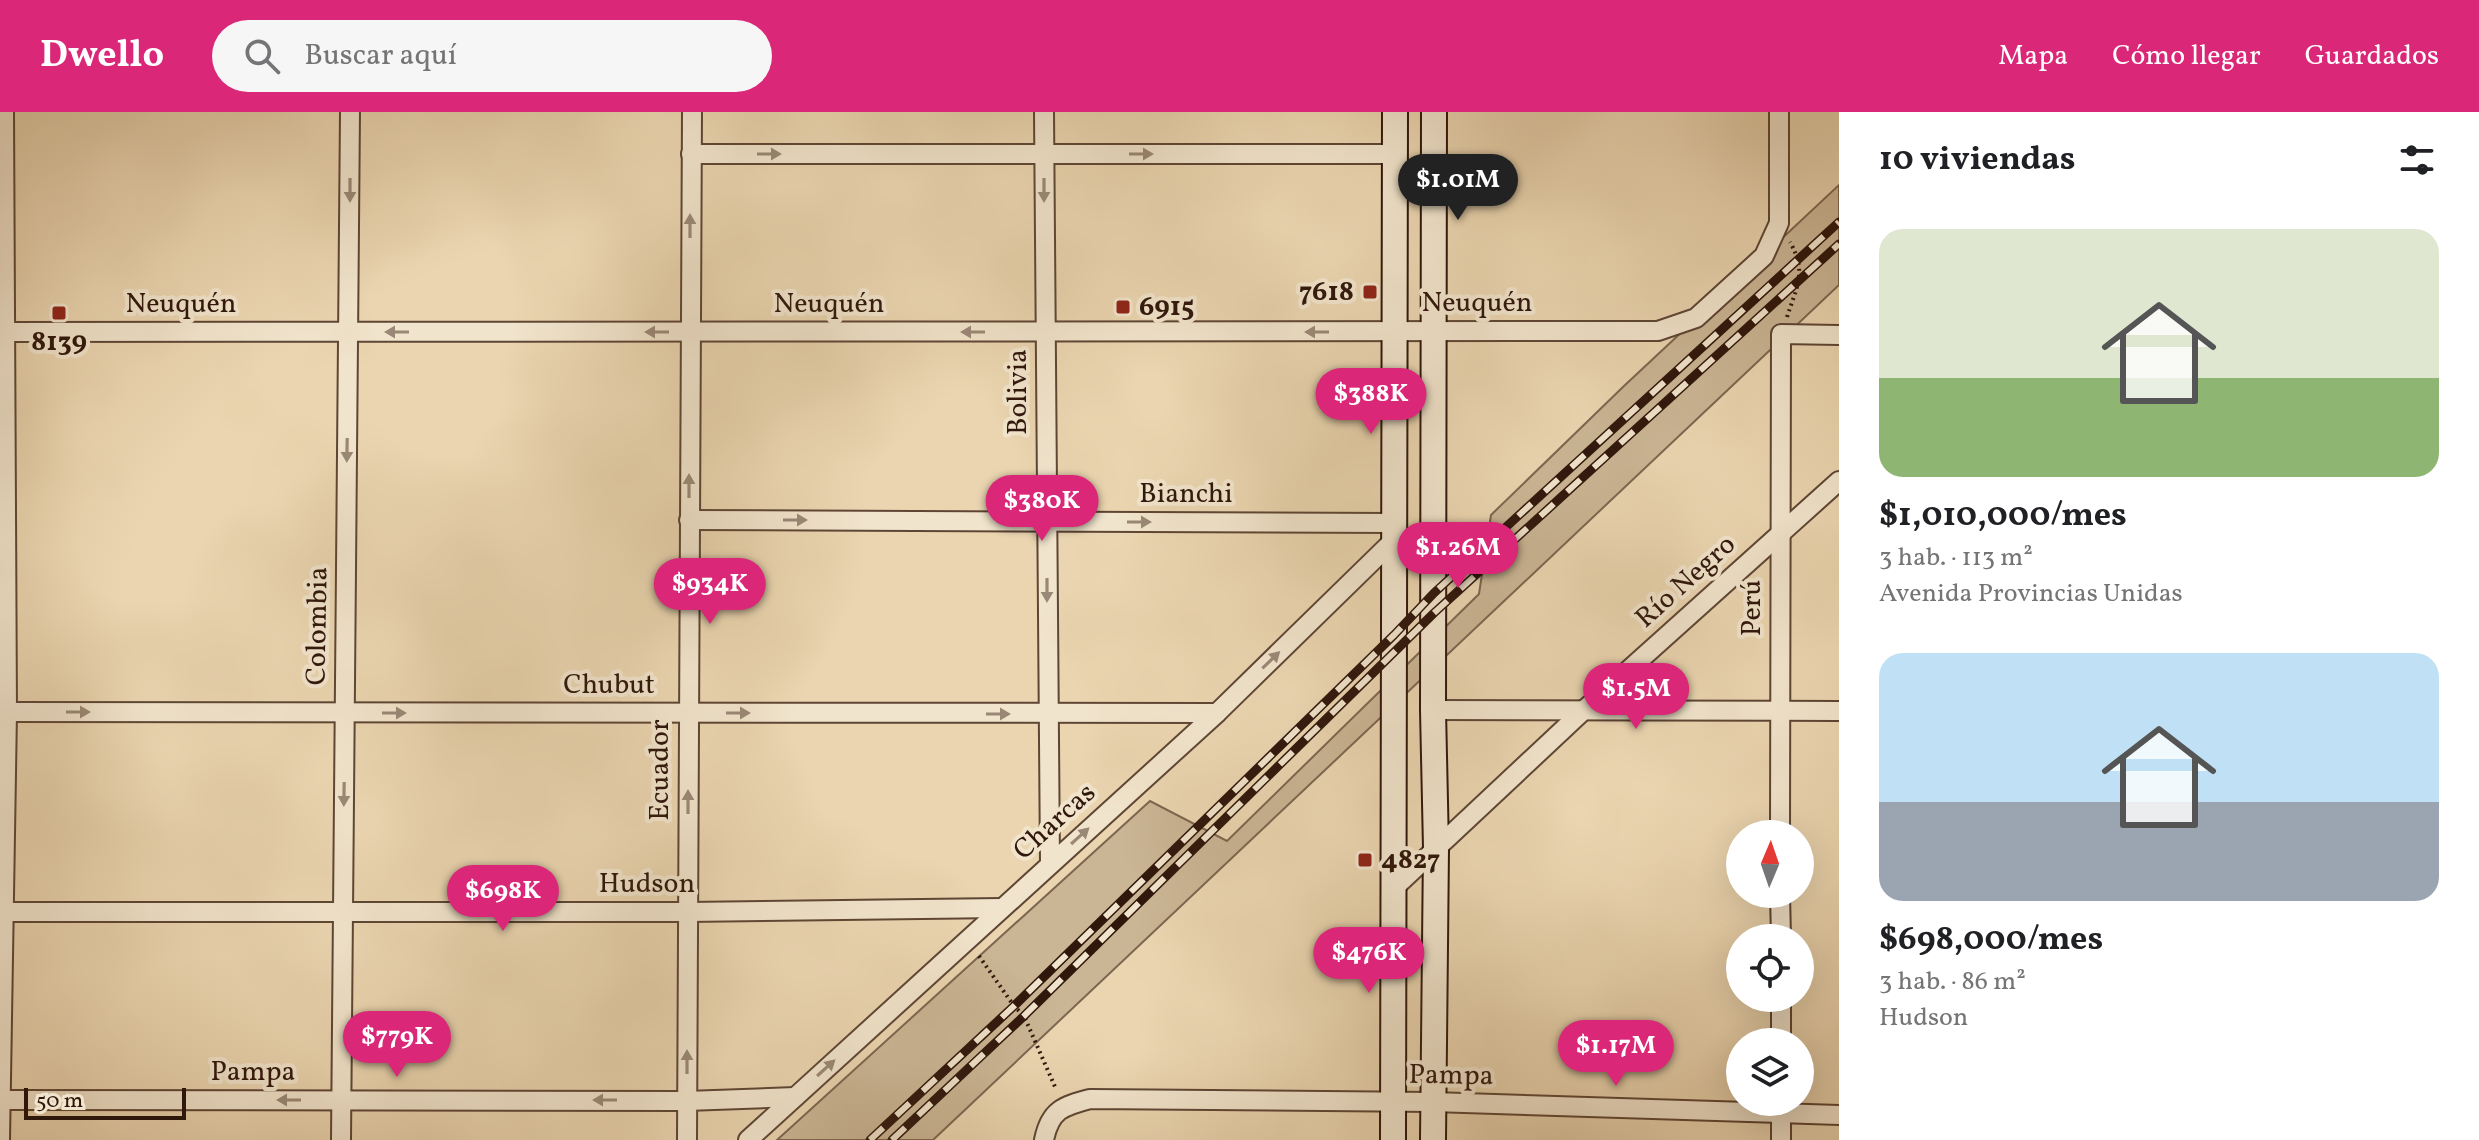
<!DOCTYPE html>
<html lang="es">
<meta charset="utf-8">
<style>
body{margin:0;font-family:Vollkorn,serif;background:#f6f6f6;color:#202124;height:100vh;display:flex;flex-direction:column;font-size:30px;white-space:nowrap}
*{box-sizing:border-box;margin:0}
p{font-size:26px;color:#757577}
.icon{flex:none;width:44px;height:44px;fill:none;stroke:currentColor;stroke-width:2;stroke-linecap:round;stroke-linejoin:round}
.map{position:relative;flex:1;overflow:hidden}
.sheet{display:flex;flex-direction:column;background:#fff;width:640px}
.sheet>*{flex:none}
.needle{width:52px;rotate:2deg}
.tools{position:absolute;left:1726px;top:708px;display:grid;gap:16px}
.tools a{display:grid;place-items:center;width:88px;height:88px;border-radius:50%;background:#fff;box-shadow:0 8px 32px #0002;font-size:40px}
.scale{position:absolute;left:24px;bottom:20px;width:162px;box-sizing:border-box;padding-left:8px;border:4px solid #30170c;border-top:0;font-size:22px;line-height:28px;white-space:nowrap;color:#30170c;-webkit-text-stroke:6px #f1e4cc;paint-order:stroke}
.price{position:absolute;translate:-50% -68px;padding:0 18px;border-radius:28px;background:#db2777;color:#fff;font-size:26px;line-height:52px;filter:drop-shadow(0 2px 4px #0008)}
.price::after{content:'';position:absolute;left:50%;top:48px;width:24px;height:18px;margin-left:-12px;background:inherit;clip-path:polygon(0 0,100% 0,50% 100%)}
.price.selected{background:#222;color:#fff}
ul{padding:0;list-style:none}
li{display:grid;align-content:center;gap:16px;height:424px;padding:0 40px}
li span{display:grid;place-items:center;height:248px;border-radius:24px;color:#555}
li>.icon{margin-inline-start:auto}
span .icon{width:144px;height:144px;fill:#fffc;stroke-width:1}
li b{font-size:34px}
h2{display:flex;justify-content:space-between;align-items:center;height:96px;padding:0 40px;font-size:34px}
header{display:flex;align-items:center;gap:48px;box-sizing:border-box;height:112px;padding:0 40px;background:#db2777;color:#fff}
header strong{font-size:38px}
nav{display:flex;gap:44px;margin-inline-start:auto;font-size:28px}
.search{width:560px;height:72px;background:#f6f6f6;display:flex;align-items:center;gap:20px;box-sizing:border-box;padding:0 28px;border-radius:44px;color:#757577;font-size:30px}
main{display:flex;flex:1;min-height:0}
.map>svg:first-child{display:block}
.green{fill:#cab594;stroke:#7d6650;stroke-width:2}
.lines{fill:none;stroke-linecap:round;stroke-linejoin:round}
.street-casing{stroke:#5e4635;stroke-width:22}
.secondary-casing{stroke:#30170c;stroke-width:28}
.path{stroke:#30170c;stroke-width:4;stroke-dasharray:2 4;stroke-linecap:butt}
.street{stroke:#f1e4cc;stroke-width:18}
.secondary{stroke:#f1e4cc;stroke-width:24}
.rail-casing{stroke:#30170c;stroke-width:9}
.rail{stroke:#f1e4cc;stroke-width:6;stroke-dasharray:18;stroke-linecap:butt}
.oneway{fill:#9a8876}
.poi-dot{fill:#8f2418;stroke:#f1e4cc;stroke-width:3}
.labels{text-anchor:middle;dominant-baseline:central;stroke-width:8;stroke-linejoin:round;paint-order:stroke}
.poi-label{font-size:28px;font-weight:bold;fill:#30170c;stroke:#f1e4cc;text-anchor:start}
.street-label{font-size:28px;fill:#30170c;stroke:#f1e4cc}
</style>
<header>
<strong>Dwello</strong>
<div class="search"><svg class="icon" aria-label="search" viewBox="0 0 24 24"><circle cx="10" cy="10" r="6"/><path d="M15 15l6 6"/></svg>Buscar aquí</div>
<nav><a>Mapa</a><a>Cómo llegar</a><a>Guardados</a></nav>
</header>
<main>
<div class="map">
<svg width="1839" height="1028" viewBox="0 0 1839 1028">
<rect width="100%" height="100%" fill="#ead5b0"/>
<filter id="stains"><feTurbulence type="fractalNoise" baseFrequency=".0025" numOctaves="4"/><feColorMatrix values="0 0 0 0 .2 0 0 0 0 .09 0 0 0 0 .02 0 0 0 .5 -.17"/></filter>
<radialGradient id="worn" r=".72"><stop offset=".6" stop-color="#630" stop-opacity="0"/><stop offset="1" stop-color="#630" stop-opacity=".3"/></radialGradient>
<path class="green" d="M1839,73V173L933,1028H777L1150,689L1227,729L1479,482L1491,403L1624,274Z"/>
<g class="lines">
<g class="street-casing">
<g id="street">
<path d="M1044,0L1050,752"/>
<path d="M691,42H1395"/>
<path d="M0,220L1658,219L1696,206L1764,144L1779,111V0"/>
<path d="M689,408L1394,411"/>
<path d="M1433,598L1839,599"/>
<path d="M0,600L1217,601"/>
<path d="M1780,722L1781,222L1839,223"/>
<path d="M1394,776L1584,598L1839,369"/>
<path d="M1780,782L1781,826"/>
<path d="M4,800H687L1002,796"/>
<path d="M1781,886V930"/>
<path d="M0,988L686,989L795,985"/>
<path d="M1781,990V1028"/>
<path d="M0,1028L7,600L4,0"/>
<path d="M341,1028L350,0"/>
<path d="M687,1028L692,0"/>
<path d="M748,1028L1217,601L1394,428"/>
<path d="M1044,1028C1050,998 1063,994 1090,987L1433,990L1839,1003"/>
</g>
</g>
<g class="secondary-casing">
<g id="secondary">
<path d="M1393,1028L1395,0"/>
<path d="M1433,1028L1436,736L1433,598L1434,0"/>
</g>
</g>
<g class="path">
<path d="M1787,205C1797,174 1807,160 1790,130"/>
<path d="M979,844L1014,894L1024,904L1056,977"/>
</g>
<use href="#street" class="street"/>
<use href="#secondary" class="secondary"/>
<g class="rail-casing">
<g id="rail">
<path d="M870,1028L1014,894L1394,523L1434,481L1839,110"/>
<path d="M892,1028L1024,904L1434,501L1839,132"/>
</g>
</g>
<use href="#rail" class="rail"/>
</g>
<defs><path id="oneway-solid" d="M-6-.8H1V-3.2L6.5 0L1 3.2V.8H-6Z" transform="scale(2)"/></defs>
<g class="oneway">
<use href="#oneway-solid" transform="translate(769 42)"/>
<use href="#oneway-solid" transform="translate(1141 42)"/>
<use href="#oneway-solid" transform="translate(350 78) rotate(90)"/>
<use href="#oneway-solid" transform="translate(1044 78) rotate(90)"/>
<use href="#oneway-solid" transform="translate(690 114) rotate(-90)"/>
<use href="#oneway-solid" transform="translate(397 220) rotate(-180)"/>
<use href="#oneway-solid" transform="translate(657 220) rotate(-180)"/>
<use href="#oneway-solid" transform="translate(973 220) rotate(180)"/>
<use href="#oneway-solid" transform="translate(1317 220) rotate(180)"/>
<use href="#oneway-solid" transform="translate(347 338) rotate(91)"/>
<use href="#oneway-solid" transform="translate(689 374) rotate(-90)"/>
<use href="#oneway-solid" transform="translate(795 408)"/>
<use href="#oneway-solid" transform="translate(1139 410)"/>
<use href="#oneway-solid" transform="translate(1047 478) rotate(90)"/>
<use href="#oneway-solid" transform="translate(1271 548) rotate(-44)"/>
<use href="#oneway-solid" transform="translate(78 600)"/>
<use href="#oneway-solid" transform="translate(394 601)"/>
<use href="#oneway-solid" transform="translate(738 601)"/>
<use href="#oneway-solid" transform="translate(998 602)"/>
<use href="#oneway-solid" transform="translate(344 682) rotate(91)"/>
<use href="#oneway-solid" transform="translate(688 690) rotate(-90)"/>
<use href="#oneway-solid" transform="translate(1080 724) rotate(-42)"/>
<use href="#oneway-solid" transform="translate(687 950) rotate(-90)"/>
<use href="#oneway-solid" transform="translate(826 956) rotate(-42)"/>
<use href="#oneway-solid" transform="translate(289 988) rotate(-180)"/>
<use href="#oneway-solid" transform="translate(605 988) rotate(-180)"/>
</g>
<g class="poi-dot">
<rect x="1362" y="172" width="16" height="16" rx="4"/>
<rect x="1115" y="187" width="16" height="16" rx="4"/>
<rect x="51" y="193" width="16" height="16" rx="4"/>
<rect x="1357" y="740" width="16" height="16" rx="4"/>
</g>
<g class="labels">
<g class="poi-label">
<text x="1354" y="180" text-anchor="end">7618</text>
<text x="1139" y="195">6915</text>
<text x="59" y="230" text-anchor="middle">8139</text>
<text x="1381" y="748">4827</text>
</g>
<g class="street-label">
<text x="1477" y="191">Neuquén</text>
<text x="181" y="192">Neuquén</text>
<text x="829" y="192">Neuquén</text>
<text transform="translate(1018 280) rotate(-90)">Bolivia</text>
<text x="1186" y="382">Bianchi</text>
<text transform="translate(1686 470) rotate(-42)">Río Negro</text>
<text transform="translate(1752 496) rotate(-90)">Perú</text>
<text transform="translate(318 514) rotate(-89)">Colombia</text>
<text x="609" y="573">Chubut</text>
<text transform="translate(660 658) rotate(-90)">Ecuador</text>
<text transform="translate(1055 710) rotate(-42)">Charcas</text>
<text x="647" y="772">Hudson</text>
<text x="253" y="960">Pampa</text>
<text transform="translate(1451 964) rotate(1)">Pampa</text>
</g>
</g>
<rect width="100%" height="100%" filter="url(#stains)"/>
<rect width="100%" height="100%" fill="url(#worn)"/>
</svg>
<div class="tools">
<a><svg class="needle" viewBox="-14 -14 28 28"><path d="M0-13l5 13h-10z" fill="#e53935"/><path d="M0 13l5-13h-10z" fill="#757577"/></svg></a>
<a><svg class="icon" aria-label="locate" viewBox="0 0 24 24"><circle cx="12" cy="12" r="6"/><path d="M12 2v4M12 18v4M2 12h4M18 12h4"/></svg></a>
<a><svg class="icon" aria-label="layers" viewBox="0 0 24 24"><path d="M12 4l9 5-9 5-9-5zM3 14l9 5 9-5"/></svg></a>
</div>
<div class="scale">50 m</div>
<b class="price selected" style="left:1458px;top:110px">$1.01M</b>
<b class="price" style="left:1371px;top:324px">$388K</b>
<b class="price" style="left:1042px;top:431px">$380K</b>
<b class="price" style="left:1458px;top:478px">$1.26M</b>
<b class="price" style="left:710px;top:514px">$934K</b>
<b class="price" style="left:1636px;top:619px">$1.5M</b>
<b class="price" style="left:503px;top:821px">$698K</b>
<b class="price" style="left:1369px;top:883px">$476K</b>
<b class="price" style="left:397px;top:967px">$779K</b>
<b class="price" style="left:1616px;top:976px">$1.17M</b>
</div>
<section class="sheet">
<h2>10 viviendas<svg class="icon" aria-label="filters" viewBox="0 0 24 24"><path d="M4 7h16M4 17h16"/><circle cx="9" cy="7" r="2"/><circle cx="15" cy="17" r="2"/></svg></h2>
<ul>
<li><span style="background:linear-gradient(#dfe7d0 60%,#8fb573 0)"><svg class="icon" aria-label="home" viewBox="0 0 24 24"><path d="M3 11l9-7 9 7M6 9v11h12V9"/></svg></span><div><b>$1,010,000/mes</b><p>3 hab. · 113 m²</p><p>Avenida Provincias Unidas</p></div></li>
<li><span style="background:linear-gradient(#bfe0f5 60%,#9aa5b1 0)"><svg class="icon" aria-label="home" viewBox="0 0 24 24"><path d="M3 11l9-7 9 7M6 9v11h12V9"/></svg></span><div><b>$698,000/mes</b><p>3 hab. · 86 m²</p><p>Hudson</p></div></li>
</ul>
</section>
</main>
